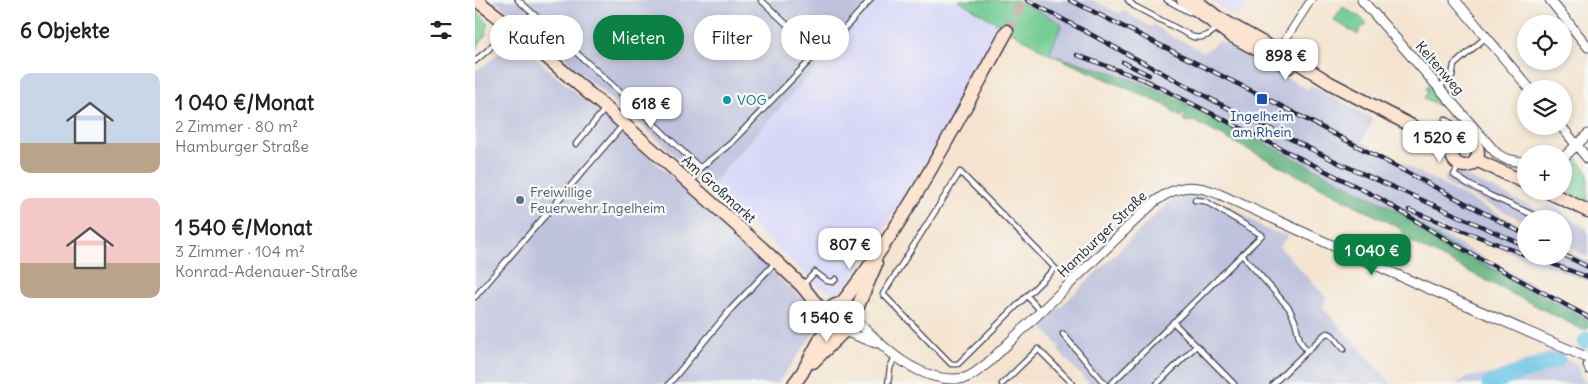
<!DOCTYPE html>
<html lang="de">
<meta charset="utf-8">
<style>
body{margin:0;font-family:Delius,sans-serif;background:#f2f2f2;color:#202124;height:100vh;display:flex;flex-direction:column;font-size:19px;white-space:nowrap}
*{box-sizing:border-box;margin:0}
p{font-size:16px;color:#757577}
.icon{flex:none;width:28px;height:28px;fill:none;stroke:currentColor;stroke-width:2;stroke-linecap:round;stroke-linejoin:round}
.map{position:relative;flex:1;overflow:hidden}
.sheet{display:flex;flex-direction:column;background:#fff;width:475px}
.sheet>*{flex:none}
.guide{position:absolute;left:15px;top:15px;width:475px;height:45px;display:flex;gap:10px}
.tools{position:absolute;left:1042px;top:15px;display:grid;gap:10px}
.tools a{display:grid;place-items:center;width:55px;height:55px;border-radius:50%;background:#fff;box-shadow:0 2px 8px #0003;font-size:25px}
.price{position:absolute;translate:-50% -42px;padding:0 11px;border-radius:10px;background:#fff;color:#222;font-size:16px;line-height:32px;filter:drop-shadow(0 1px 2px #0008)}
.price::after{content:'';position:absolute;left:50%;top:30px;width:15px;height:11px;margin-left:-8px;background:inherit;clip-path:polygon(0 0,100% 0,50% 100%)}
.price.selected{background:#0b8043;color:#fff}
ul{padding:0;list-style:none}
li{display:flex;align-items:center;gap:15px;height:125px;padding:0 20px}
li span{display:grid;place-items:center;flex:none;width:140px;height:100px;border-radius:10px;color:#555}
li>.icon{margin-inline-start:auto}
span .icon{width:60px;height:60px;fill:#fffc;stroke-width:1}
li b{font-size:21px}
h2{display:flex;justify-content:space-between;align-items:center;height:60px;padding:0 20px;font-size:21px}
.chip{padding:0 18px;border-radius:22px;background:#fff;box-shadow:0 2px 8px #0003;font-size:18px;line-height:45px}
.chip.selected{background:#0b8043;color:#fff}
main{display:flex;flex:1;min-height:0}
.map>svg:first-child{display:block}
.built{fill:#d8d7f8}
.industrial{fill:#bfc2dd}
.green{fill:#72cb92;stroke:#4a7666}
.forest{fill:#5daf7c;stroke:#40685c}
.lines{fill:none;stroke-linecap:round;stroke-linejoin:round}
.river{stroke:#66c6e4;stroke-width:15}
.secondary-tunnel{stroke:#cabdb1;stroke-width:12;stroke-dasharray:12 6;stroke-linecap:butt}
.service-casing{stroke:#423f51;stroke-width:7}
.pedestrian-casing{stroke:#423f51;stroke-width:9}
.minor-casing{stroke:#423f51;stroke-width:11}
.secondary-casing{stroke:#423f51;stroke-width:15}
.service{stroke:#fff;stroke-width:4.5}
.pedestrian{stroke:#fff;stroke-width:7}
.minor{stroke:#fff;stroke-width:9}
.secondary{stroke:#fde4d1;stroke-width:12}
.rail-casing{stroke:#22223b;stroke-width:4.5}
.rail{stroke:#f6f6f2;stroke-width:2.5;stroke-dasharray:8;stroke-linecap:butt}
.transit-dot{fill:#1a4fb4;stroke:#f6f6f2;stroke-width:2}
.culture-dot{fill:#0f9aa8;stroke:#f6f6f2;stroke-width:2}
.service-dot{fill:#5c6f8a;stroke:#f6f6f2;stroke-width:2}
.labels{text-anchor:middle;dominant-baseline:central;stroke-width:5;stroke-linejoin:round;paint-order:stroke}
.street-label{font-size:14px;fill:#22223b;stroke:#f6f6f2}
.culture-label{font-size:14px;fill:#0d838f;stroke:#f6f6f2;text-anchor:start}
.transit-label{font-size:14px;fill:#164399;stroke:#f6f6f2}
.service-label{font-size:14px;fill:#4e5e75;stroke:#f6f6f2;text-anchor:start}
</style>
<main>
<section class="sheet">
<h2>6 Objekte<svg class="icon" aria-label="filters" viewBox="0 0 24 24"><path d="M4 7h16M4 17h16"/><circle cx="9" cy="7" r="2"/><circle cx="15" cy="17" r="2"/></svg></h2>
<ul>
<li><span style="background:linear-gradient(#c9d6e8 70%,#b9a48a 0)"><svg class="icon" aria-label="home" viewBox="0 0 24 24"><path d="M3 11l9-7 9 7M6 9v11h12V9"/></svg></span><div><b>1 040 €/Monat</b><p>2 Zimmer · 80 m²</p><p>Hamburger Straße</p></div></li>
<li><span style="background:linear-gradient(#f6c9c9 65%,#b9a48a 0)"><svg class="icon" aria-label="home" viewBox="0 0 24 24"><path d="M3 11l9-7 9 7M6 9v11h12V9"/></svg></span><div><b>1 540 €/Monat</b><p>3 Zimmer · 104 m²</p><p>Konrad-Adenauer-Straße</p></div></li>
</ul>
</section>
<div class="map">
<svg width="1113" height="384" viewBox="0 0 1113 384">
<rect width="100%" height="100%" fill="#f6f6f2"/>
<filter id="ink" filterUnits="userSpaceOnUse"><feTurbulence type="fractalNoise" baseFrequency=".02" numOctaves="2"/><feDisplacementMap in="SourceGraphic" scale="10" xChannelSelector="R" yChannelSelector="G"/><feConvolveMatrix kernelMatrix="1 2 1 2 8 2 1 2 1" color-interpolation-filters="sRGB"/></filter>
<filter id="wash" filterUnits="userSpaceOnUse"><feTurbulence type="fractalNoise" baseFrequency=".0096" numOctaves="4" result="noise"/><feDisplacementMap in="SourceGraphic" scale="20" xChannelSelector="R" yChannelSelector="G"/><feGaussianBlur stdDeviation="1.12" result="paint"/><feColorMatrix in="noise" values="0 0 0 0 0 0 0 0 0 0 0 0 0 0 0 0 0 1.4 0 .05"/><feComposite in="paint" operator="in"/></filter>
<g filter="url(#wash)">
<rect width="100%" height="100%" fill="#f4e4cf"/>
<g class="built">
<path d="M404,0H483L526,27L471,127L439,180L393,254L368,290L359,294L344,286L234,187L358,49Z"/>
<path d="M736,0H775L764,16L754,13Z"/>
</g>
<g class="industrial">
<path d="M19,0H404L358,49L234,187L189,145L117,83L88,56Z"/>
<path d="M544,0H618L645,14L648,10L675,27L679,25L700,39H704L728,52L744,41L833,89L836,85L898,119L887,142L1051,229V256H1089V249L1113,262V281L949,221L976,240L1113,314V320L974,245L929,214L845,173L738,116L639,73L574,54L587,24Z"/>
<path d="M42,46L51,50L154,139L268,241L299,274L335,304L341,312L344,322L337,336L302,384H0V70L5,68L24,53Z"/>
<path d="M987,174L1062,209L1073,205L1083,207L1092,216L1113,230V257L1089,244V219H1051V222L973,185L969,177Z"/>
<path d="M717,194L743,202L762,210L790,229L812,235L813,237L804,246L851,297L848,308L917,384H614L583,350L585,347L569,330L571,321L696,200L704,196Z"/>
<path d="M1077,351L1103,365L1105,375L1113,384H981L993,377L1015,374Z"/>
</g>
<g class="green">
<path d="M483,0H542L587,24L574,54Z"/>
<path d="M868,7L879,14L881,13L892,24L885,29L883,35L859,20Z"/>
<path d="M0,9L13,23L11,34L0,50Z"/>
<path d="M953,85L1020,158L1030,164L1051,169V176L1014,158L1008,151L1004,143L992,134L986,124L972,116L975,111L949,98L953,91L951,90Z"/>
<path d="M1101,157L1113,172V204L1085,191H1089V166Z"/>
</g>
<path class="forest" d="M574,54L639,73L692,93L929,214L974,245L1113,320V329L1108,330L936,242L924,228L718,121L711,122L708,120L711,113L709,112L706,117L697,112L694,107Z"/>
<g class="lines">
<g class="river">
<path d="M1110,342L1113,339"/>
<path d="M1014,384L1083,360"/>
</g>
</g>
</g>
<g filter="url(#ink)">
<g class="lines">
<path class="secondary-tunnel" d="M532,31L549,0"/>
<g class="service-casing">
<g id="service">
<path d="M43,0L157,103L225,168"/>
<path d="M653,0L659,6L718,37C729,39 736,34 743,27"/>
<path d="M692,0L714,12H720"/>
<path d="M342,53L354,46L395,0"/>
<path d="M0,61L13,50L33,27"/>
<path d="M964,87L977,76L979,65L1011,37"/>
<path d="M970,119L983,128L987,140"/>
<path d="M101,144L130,109"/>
<path d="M984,165L979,175L993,184L1016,196L1067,219"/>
<path d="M485,172L580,268L483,364H476L408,294Z"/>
<path d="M217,183L225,168L255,144L342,53L286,0"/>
<path d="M366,253L382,233"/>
<path d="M767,255L814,308L820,321L825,341L832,351"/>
<path d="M375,260L389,239"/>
<path d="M328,285L340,272L352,281L358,282L361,279"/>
<path d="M552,296L566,311"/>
<path d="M0,297L148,125"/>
<path d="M698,322L759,384"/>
<path d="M588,334L630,384"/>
<path d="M1113,360L1111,365L1113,371"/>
<path d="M194,384L256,309L300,263"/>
<path d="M413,384L415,368L420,357"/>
<path d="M527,384L563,349L598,384"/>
<path d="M636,384L787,235L730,201L720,200"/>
<path d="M682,384L721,346"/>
<path d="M798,384L850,334L853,333L857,335L869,349"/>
</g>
</g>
<g class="pedestrian-casing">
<path id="pedestrian" d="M803,51L836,0"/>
</g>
<g class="minor-casing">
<g id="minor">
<path d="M887,0L1022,154L1031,159L1051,163"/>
<path d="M980,0L1055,89"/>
<path d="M1075,0L1113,47"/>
<path d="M1086,126L1113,159"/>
<path d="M1089,157L1113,134"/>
<path d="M381,322C391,329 398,337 407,345C428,364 459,384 490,378C499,375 508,367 515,361L679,202C702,185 718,183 744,194L927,277L1113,358"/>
<path d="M372,332L401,343"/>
</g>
</g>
<g class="secondary-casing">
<g id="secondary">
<path d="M1,0L34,25L131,108L288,249L327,286L352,317"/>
<path d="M708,0L755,35L814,67"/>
<path d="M720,0L742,17L820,61L855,83L977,147"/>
<circle cx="990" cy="153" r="13"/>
<path d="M1001,160L1051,183"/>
<path d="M1071,191L1113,211"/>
<circle cx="366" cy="318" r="14"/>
<path d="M366,304C433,220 481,123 532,31"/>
<path d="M380,313L401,264"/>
<path d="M338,362L367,333"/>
<path d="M319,384L327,373L353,325"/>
</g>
</g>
<use href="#service" class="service"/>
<use href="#pedestrian" class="pedestrian"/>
<use href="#minor" class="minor"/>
<use href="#secondary" class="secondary"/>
<g class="rail-casing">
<g id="rail">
<path d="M552,0L745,104L866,164L1051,246"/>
<path d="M595,0L785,95L1051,235"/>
<path d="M602,55L675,82"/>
<path d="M648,62L674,75"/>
<path d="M670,80L904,198L975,242L1113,317"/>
<path d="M934,210L1051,255"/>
<path d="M1089,255L1113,267"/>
<path d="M1055,256L1113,277"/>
</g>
</g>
<use href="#rail" class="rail"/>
</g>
</g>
<rect class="transit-dot" x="781" y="93" width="12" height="12" rx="2.5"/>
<circle class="culture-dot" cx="252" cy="100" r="5"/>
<circle class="service-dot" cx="45" cy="200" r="5"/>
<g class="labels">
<g class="street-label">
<text transform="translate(965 68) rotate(49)">Keltenweg</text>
<text transform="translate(244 189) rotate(42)">Am Großmarkt</text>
<text transform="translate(627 234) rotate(-44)">Hamburger Straße</text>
</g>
<g class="culture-label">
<text x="262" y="100">VOG</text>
</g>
<g class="transit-label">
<text x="787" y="116">Ingelheim<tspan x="787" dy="16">am Rhein</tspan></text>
</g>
<g class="service-label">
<text x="55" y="192">Freiwillige<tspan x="55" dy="16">Feuerwehr Ingelheim</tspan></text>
</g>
</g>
</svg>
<div class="tools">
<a><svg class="icon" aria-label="locate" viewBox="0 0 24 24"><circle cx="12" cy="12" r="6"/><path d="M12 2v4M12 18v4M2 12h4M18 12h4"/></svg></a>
<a><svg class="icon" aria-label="layers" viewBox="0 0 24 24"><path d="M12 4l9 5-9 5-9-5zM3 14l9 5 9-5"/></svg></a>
<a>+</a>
<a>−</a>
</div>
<b class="price" style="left:811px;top:81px">898 €</b>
<b class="price" style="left:176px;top:129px">618 €</b>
<b class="price" style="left:965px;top:163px">1 520 €</b>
<b class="price" style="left:375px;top:270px">807 €</b>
<b class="price selected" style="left:897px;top:276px">1 040 €</b>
<b class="price" style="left:352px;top:343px">1 540 €</b>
<div class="guide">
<a class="chip">Kaufen</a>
<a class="chip selected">Mieten</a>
<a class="chip">Filter</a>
<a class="chip">Neu</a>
</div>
</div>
</main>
